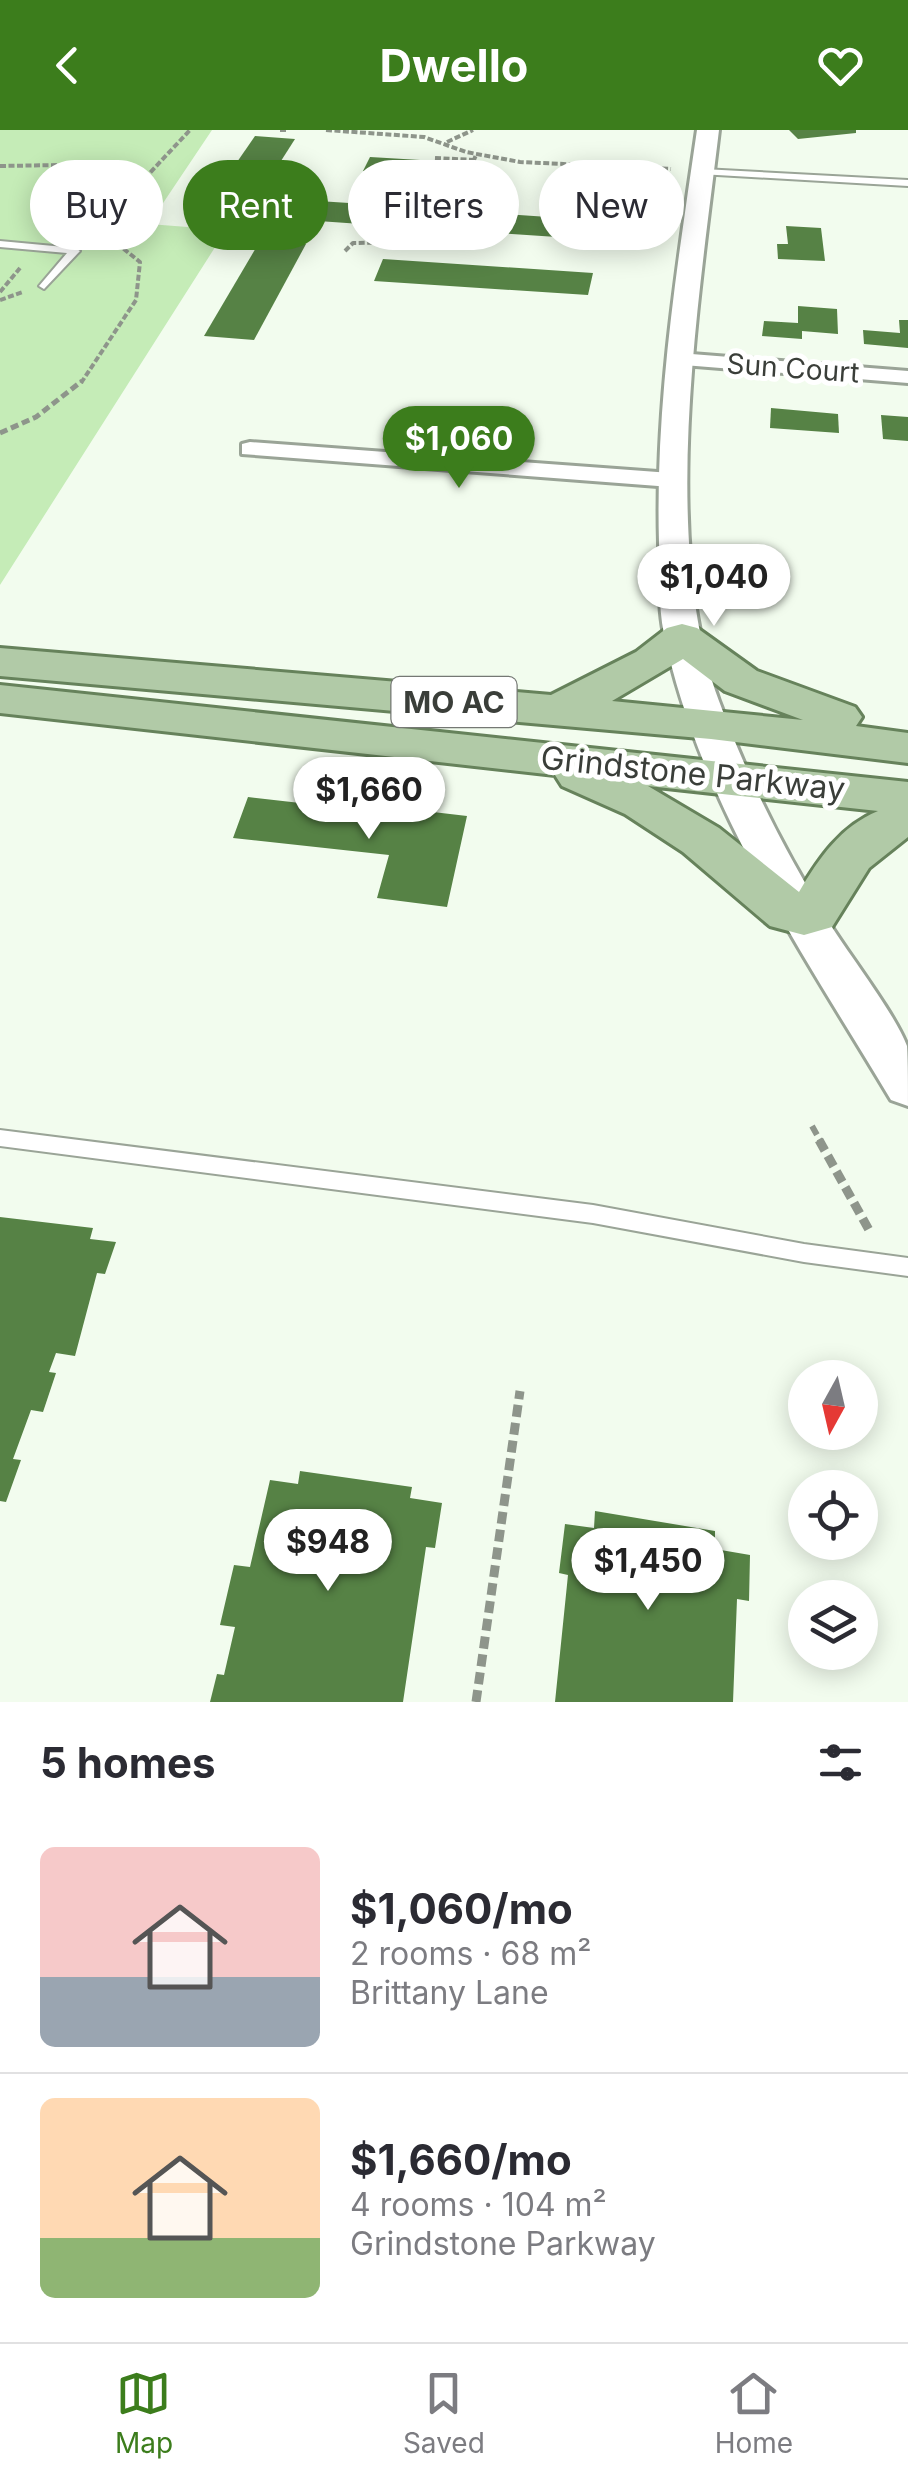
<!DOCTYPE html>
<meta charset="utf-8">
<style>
body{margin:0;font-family:Inter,sans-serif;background:#f2f2f3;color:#2b2b33;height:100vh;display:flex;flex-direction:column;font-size:38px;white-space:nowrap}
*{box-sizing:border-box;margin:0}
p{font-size:32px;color:#7c7c81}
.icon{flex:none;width:55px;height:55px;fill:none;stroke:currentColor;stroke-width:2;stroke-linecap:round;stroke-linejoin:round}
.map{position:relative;height:1572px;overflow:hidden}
.details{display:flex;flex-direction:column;background:#fff;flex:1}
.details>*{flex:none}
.top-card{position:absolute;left:30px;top:30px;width:850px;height:90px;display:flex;gap:20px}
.needle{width:65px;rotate:188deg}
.fabs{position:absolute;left:788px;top:1230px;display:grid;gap:20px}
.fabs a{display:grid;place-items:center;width:90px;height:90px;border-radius:50%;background:#fff;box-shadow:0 5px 25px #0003;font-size:50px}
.price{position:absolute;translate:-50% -85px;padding:0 22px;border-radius:35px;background:#fff;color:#222;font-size:32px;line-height:65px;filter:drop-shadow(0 2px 5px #0008)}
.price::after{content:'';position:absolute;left:50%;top:60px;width:30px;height:22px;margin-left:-15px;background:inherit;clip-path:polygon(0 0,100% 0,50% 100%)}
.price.on{background:#3c7d1c;color:#fff}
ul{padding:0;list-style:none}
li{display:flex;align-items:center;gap:30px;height:250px;padding:0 40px}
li+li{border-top:2px solid #e1e1e2}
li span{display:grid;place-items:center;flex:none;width:280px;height:200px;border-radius:15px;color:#555}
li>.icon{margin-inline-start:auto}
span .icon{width:120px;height:120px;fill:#fffc;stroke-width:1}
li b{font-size:42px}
h2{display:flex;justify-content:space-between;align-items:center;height:120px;padding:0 40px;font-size:42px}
.chip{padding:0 35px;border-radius:45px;background:#fff;box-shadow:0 5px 25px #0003;font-size:35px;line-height:90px}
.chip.on{background:#3c7d1c;color:#fff}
header{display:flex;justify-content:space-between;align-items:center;height:130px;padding:0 40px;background:#3c7d1c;color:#fff;font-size:45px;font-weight:700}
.menu{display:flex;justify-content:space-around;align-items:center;height:140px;border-top:2px solid #e1e1e2;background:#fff;font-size:28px;color:#7c7c81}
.menu a{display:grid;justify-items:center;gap:5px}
.menu .on{color:#3c7d1c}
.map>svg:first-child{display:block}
.green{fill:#c5ecb7}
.building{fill:#568245}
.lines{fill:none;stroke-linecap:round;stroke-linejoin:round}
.service-casing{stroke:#9aa497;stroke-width:4}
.minor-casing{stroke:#9aa497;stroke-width:6}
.tertiary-casing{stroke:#9aa497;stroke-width:6}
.primary-casing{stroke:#66825b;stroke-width:6}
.path-far3{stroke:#8e958b;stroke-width:4;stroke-dasharray:6 2.5;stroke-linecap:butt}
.path-far2{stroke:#8e958b;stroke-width:5;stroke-dasharray:8 4;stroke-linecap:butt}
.path-far1{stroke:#8e958b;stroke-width:6;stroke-dasharray:10 5;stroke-linecap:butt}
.path{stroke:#8e958b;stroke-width:9;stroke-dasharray:12 6;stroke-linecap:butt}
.service{fill:#fff;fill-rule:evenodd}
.minor{fill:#fff;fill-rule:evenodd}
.tertiary{fill:#fff;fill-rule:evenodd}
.primary{fill:#b1caa7;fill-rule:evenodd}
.labels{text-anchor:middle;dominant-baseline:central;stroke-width:10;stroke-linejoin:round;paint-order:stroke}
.far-street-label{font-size:28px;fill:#3a3e39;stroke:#fff}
.shield{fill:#fff;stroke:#757874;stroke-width:2.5}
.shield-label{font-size:30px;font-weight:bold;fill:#3a3e39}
.street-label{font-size:32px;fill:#3a3e39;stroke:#fff}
</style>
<header><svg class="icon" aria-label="back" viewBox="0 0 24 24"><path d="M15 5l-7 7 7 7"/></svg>Dwello<svg class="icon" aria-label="heart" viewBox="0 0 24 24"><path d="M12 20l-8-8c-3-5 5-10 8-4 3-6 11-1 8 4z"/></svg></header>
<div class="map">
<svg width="908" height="1572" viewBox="0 0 908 1572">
<rect width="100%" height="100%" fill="#f2fcee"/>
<path class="green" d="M0,0H212L149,94L226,100L0,455Z"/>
<g class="building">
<path d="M789,0H856V3L798,9Z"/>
<path d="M255,6L295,9L258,67L215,64Z"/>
<path d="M370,27L437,31L431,45L363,41Z"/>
<path d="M272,68L426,78L418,98L261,87Z"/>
<path d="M446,80L607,91L602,110L439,99Z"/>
<path d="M786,96L821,98L825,131L778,129L777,114H788Z"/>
<path d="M260,111L306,114L254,210L204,206Z"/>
<path d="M383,129L593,143L588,165L374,151Z"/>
<path d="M798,176L837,179L838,204L802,201V209L762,206L764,191L798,193Z"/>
<path d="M899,190H908V218L864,214L863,200L900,203Z"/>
<path d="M771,278L838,284L839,303L770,298Z"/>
<path d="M881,285L908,287V311L883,309Z"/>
<path d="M248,667L397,684L399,678L467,686L447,777L377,768L389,725L233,708Z"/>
<path d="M0,1087L93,1098L90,1109L116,1112L105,1144L97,1143L75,1226L56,1223L49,1242L56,1243L43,1282L31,1280L13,1329L21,1330L6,1372L0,1371Z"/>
<path d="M300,1341L412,1357L410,1368L442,1373L435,1418L426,1417L403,1572H210L217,1544L224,1545L235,1497L220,1495L234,1435L250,1437L270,1350L298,1354Z"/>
<path d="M595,1381L715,1401V1419L750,1425L749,1471L737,1469L733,1572H555L568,1445L559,1443L565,1394L594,1398Z"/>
</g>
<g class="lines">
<g class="service-casing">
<g id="service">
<path d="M703,39L908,50V56L700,44V40Z"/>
<path d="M0,111L75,118L80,121L44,159L39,156L67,123L0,117Z"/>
<path d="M0,1000L593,1075L804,1114L908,1128V1146L804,1132L593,1093L0,1016Z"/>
</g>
</g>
<g class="minor-casing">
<g id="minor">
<path d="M679,223L908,241V253L671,234L668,229Z"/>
<path d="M250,312L671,343L683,350L671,357L242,324V314Z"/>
</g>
</g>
<g class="tertiary-casing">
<path id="tertiary" d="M697,0H719C699,170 659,409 719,571C748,649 785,723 830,794C850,826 895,884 907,916C908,932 908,959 908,976L891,970C803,823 700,675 664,504C658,475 660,443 659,413C655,274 677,137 697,0Z"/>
</g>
<g class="primary-casing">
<g id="primary">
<path d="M682,494L697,498L757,541L855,577L862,587L856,596L908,603V633L711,609L0,546V518L551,565L636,522L667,498ZM683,529L725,561L803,590L612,571Z"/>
<path d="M0,555L908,652V707L869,738L832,797L804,805L770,796L683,722L625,684L562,656L555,645L0,583ZM648,656L878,681C841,696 819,728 799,762L719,698Z"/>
</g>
</g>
<g class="path-far3">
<path d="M280,0H286"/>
<path d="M326,0L424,7L466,22L520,32L671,39"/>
<path d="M447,12L473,0"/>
<path d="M435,28L474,30"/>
<path d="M0,36L62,35"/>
<path d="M460,63L476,25"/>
<path d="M345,121L353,113L413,112L435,61"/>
<path d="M0,162L20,138"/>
<path d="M0,170L23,162"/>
<path d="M81,253L136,170L140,132L104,103L103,93L190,0"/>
</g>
<path class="path-far2" d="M0,303L36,287L82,251"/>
<path class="path-far1" d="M812,996L821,1012"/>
<g class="path">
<path d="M819,1010L869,1100"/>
<path d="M476,1572L520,1261"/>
</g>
<use href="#service" class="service"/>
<use href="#minor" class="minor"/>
<use href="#tertiary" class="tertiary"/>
<use href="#primary" class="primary"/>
</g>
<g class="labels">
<g class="far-street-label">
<text transform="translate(793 238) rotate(4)">Sun Court</text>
</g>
<rect class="shield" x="391.5" y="547" width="125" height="50" rx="8"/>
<g class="shield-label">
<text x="454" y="572">MO AC</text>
</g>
<g class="street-label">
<text transform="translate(693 643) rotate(6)">Grindstone Parkway</text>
</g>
</g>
</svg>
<div class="fabs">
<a><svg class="needle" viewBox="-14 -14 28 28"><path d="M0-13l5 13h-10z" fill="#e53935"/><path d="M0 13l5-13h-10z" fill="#7c7c81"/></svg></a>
<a><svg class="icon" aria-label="locate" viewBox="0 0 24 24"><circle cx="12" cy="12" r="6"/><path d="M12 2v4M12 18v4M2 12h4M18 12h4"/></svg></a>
<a><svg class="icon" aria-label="layers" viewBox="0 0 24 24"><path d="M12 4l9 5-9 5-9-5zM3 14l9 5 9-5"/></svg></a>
</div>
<b class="price on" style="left:459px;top:361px">$1,060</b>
<b class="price" style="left:714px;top:499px">$1,040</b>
<b class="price" style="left:369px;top:712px">$1,660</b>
<b class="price" style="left:328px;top:1464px">$948</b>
<b class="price" style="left:648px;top:1483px">$1,450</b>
<div class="top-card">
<a class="chip">Buy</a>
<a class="chip on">Rent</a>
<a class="chip">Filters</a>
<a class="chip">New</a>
</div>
</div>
<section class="details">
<h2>5 homes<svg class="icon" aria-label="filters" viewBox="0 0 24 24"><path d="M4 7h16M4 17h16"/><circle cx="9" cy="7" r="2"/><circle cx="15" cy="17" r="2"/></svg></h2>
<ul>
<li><span style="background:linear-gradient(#f6c9c9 65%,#9aa5b1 0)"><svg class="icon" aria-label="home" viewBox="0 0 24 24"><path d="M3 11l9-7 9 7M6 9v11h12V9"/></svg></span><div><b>$1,060/mo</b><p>2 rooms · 68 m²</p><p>Brittany Lane</p></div></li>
<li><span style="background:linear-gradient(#ffd9b3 70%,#8fb573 0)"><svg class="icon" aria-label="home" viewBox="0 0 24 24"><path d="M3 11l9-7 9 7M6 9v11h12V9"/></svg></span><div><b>$1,660/mo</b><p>4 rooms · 104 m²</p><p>Grindstone Parkway</p></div></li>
</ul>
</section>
<nav class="menu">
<a class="on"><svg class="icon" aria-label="map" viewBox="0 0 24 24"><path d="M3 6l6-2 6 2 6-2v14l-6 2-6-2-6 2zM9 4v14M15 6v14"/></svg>Map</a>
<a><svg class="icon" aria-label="saved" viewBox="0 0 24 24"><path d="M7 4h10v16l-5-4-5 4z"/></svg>Saved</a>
<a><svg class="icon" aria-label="home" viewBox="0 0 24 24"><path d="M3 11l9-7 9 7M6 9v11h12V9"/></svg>Home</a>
</nav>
